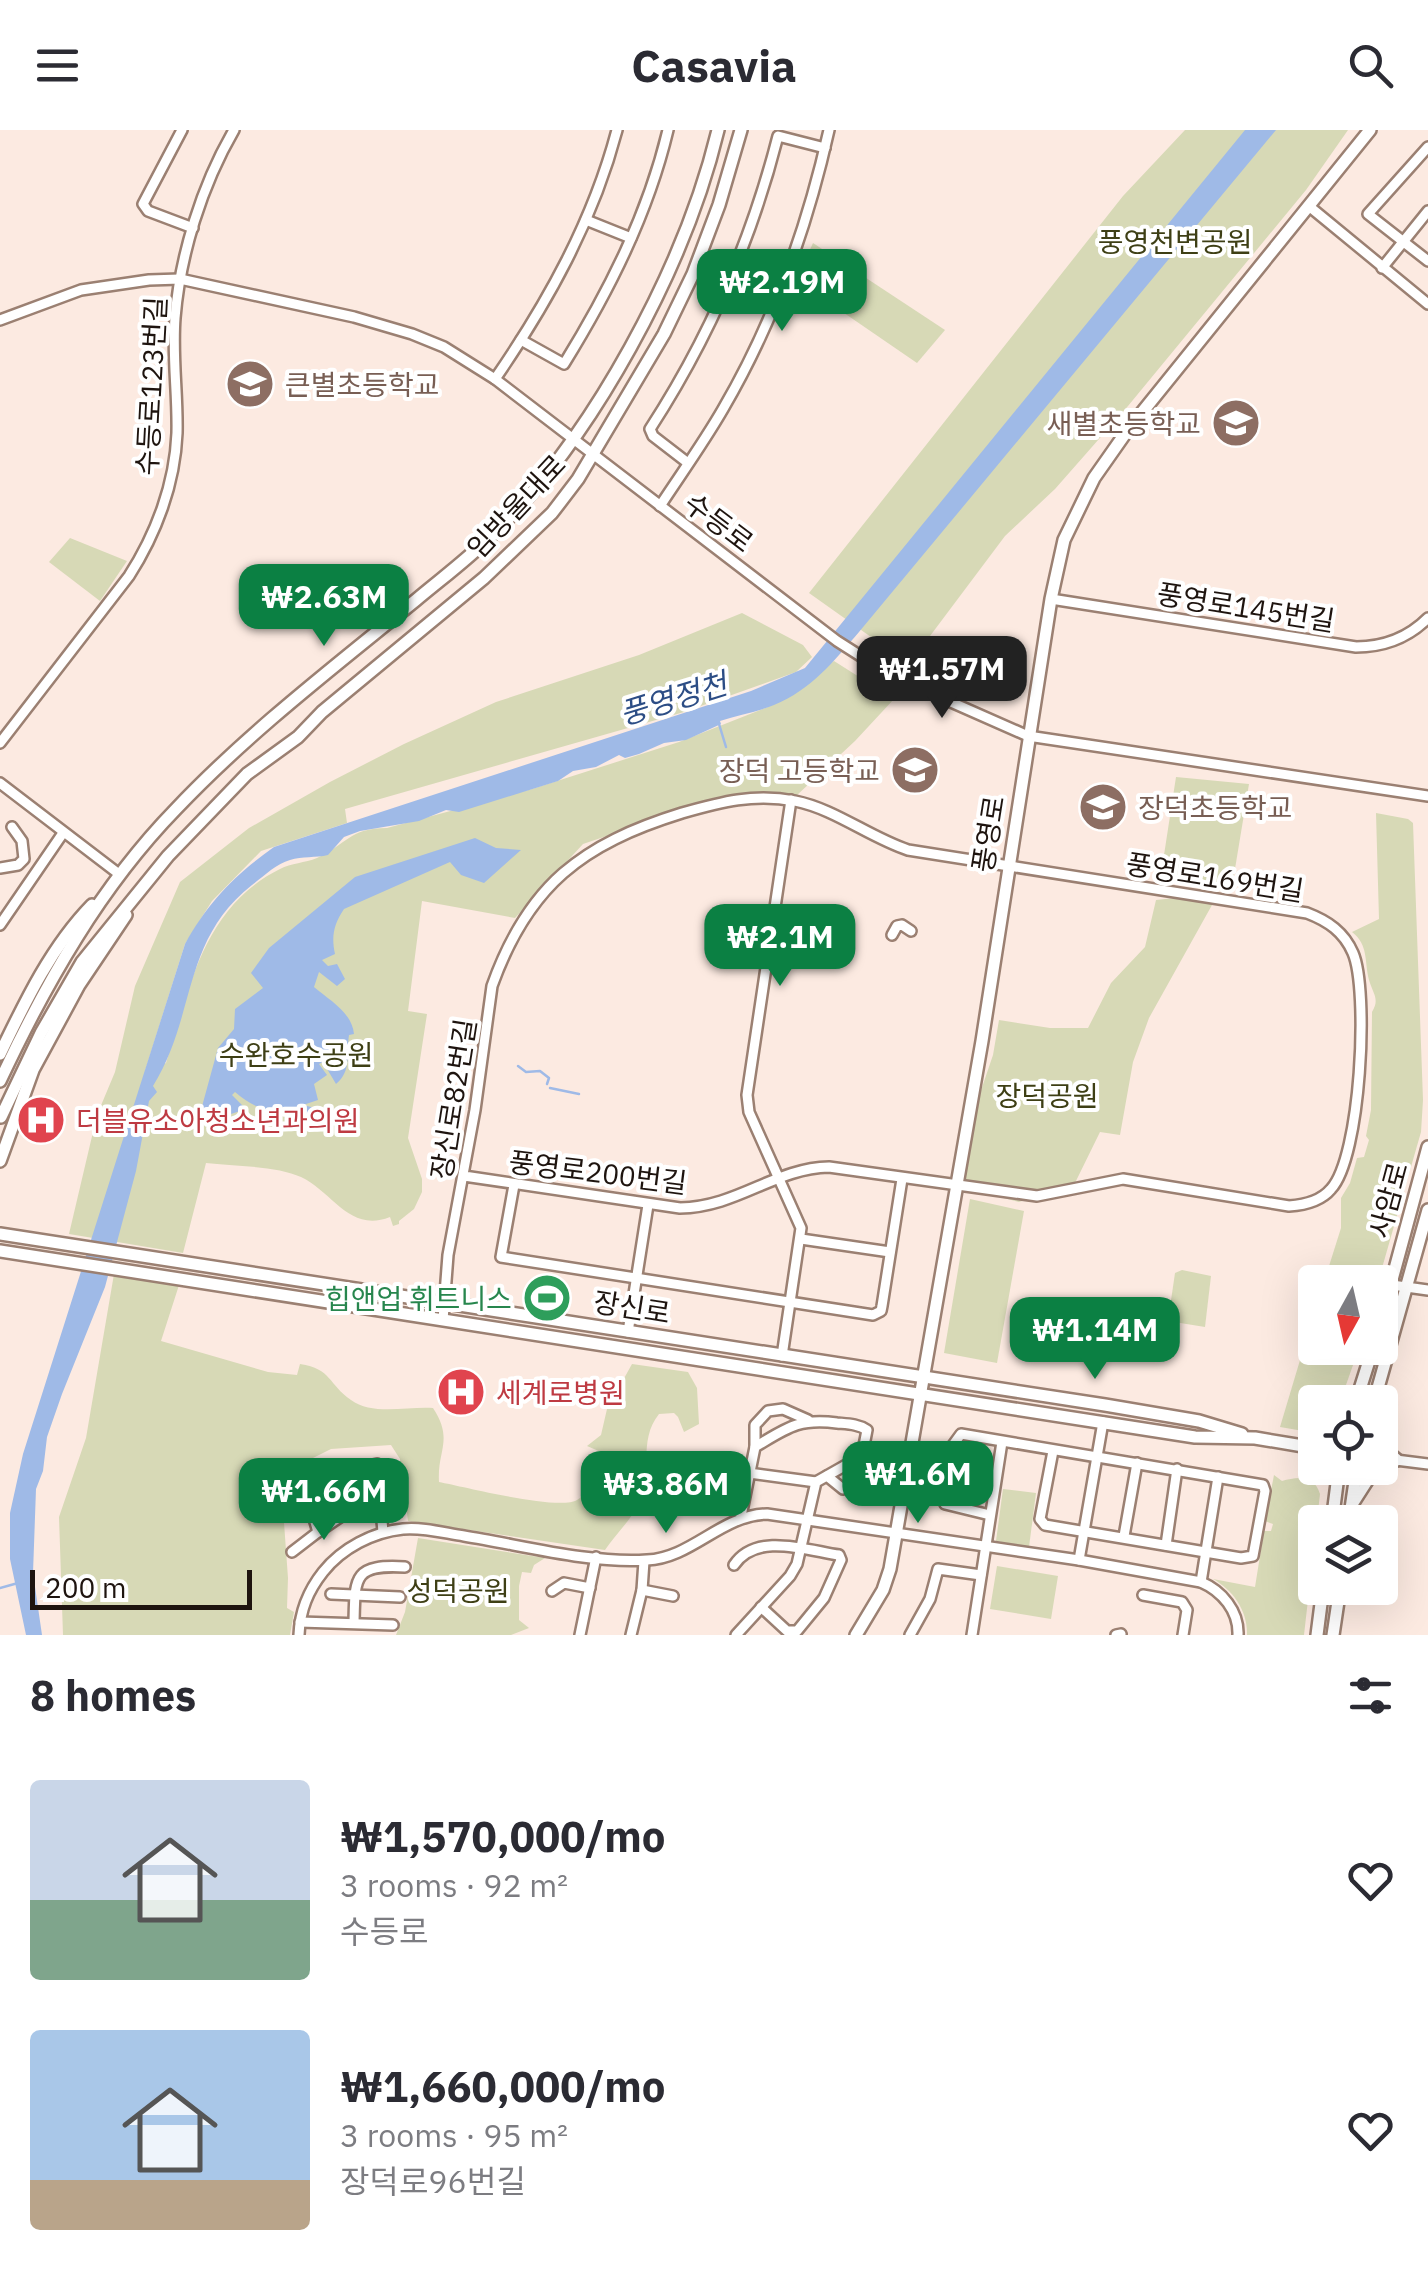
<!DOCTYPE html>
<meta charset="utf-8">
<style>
body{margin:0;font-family:"IBM Plex Sans","Noto Sans KR",sans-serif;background:#f2f2f3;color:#2b2b33;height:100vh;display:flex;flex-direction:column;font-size:38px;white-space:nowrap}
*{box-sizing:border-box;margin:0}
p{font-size:32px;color:#7c7c81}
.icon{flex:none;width:55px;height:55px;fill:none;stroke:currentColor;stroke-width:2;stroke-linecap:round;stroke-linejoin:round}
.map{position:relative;height:1505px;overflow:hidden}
.sheet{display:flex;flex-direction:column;background:#fff;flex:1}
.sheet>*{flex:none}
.needle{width:65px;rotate:188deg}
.fabs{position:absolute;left:1298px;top:1135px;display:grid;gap:20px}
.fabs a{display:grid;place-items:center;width:100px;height:100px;border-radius:10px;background:#fff;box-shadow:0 10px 40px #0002;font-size:50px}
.scale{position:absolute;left:30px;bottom:25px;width:222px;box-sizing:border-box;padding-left:10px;border:5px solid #1e140f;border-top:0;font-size:28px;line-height:35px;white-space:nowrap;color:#1e140f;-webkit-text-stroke:8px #fff;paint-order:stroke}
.price{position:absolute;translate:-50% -85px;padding:0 22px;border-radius:20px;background:#0b8043;color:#fff;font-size:32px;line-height:65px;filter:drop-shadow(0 2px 5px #0008)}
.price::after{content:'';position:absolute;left:50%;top:60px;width:30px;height:22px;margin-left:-15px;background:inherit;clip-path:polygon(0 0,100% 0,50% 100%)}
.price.active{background:#222;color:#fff}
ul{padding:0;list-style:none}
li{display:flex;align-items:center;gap:30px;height:250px;padding:0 30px}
li span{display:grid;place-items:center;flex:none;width:280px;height:200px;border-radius:10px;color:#555}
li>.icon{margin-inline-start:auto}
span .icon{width:120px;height:120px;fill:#fffc;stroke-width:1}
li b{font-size:42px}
h2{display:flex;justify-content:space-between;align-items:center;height:120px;padding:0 30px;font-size:42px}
header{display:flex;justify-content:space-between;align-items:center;height:130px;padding:0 30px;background:#fff;font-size:45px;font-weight:700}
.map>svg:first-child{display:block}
.green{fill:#d7d9b6}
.water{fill:#9fbae7}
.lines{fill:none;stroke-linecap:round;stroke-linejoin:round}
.stream{stroke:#9fbae7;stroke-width:2.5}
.minor-casing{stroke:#9b8072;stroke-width:14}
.major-casing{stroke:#9b8072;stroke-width:16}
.minor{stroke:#fff;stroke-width:9}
.major{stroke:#fff;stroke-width:11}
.labels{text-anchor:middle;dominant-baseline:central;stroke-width:8;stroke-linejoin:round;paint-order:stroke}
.park-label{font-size:28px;fill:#3e3f15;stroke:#fff}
.education-label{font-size:28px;fill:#785e54;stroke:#fff;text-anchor:start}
.street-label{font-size:28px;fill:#1e140f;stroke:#fff}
.health-label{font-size:28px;fill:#be3a42;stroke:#fff;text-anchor:start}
.leisure-label{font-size:28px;fill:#27864d;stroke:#fff;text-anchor:end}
.water-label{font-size:30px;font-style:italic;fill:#2c4d85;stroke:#fff}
</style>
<header><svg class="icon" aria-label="menu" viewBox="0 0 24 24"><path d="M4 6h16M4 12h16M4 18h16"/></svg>Casavia<svg class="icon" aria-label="search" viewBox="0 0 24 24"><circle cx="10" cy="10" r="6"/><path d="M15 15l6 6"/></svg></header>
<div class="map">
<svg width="1428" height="1505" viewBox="0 0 1428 1505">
<rect width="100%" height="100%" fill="#fceae1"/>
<g class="green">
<path d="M1185,0H1348L1306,60L1128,276L1055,359L1005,406L909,534L809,463L1123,66Z"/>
<path d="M813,113L945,200L917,233L796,150Z"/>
<path d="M70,408L127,431L100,471L49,432Z"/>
<path d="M742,483L803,515L812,527L796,542L684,582L345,679L347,693L261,721L212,771L185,814L145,941L166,933C189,859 203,777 280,739C291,733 305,733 317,728C346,715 349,698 387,698L532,659L679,612L768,577L834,531L894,569L855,611L796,666H725L583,714L515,788L422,771L408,881L427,884L408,1008L422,1049V1062L414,1079L399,1091V1094L393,1096L390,1087C349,1103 333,1062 301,1047C278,1036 233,1036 206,1033L183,1123L69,1104L97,985L115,942L135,856L180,752L249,698L330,652L404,614L496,572L639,525Z"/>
<path d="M1176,647L1249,654L1231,763L1160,751Z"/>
<path d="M1376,683L1408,689L1413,693L1423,970L1421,1002L1378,1152H1324L1341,1098V1068L1350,1053L1357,1028L1364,1027L1369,1010L1366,1006L1371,980L1372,882C1380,869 1373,864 1369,850C1364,832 1369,815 1352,802L1379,789Z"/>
<path d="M1203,765L1212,775L1149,888L1133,932L1120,1005L1100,1002L1074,1055L1019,1072L957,1056L972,987L993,925L999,890L1050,898H1088L1111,853L1145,817L1156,770Z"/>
<path d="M970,1069L1024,1081L997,1233L944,1223Z"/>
<path d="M1182,1140L1211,1146L1205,1197L1168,1191L1175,1143Z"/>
<path d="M114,1144L180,1152L161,1211L268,1242L297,1245L300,1234C332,1239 328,1254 351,1270C372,1286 409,1276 433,1278C454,1310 437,1320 439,1352C465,1357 559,1381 577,1370C592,1361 602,1340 608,1325L587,1316L601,1305L607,1279L632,1234L688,1242L697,1258L699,1294L684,1302L678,1287L674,1283L659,1284C637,1311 654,1345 638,1375C630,1391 615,1405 605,1420L408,1391L400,1329L391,1315L331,1319L285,1342L281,1351L288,1448L287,1478L294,1482L290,1505H63L59,1387L86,1308Z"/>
<path d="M1315,1180V1218H1359L1340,1272H1315V1303L1280,1297Z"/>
<path d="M1274,1345L1282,1351C1297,1347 1314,1344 1320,1364L1304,1505H1247C1248,1481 1233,1460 1213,1449L1255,1457L1264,1401H1271L1273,1394L1265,1391Z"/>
<path d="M1003,1359L1036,1363L1029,1417L996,1411Z"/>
<path d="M418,1408L545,1428L534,1435L531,1443L522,1442L519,1456V1490L529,1498L511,1505H396L405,1482Z"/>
<path d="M997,1436L1058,1446L1051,1489L990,1479Z"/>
</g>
<g class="water">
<path d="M1245,0H1276L859,502C834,531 811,560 774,575C757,582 738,585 720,591L721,594L686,610L664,613L639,624L625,628L619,625L596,637L573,641L558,651L459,682L446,680L419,691L360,701L344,707L328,725C316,728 302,726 290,730C276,734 264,746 252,755C181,811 197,885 153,956L157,962L149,971L136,1041L105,1157L62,1264L47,1307L43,1341L36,1359L33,1443L42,1505H26L10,1429V1383L23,1324L185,814C208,772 236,744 274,717L751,561L805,538Z"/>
<path d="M475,708L496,718L521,720L484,753L461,745L450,732L344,779C334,794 331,806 335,824L322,830L328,836L337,834L345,849L337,856L319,842L314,857C329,870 352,882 354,904L349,905C346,924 352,941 336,954L323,932L319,934L327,945L314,954L318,970L303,975L315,978L317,981L302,985L301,982C275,986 255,979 235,962L232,965L246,979L210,991L201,980L218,918L234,899L235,879L263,858L251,843L269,818L355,747Z"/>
</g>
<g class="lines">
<g class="stream">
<path d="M719,594L726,617"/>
<path d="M518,936L526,942L540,941L549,948L547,954"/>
<path d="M550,958L579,964"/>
<path d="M0,1458L18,1453"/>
</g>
<g class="minor-casing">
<g id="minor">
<path d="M182,0L143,74L148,81L193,98"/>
<path d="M1428,17L1368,84L1428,131"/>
<path d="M1310,77L1428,174"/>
<path d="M586,90L631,108"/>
<path d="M1382,138L1428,81"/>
<path d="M730,153L774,176"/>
<path d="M0,190L81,160L149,150L180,149L354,187L412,204L444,217L495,249L837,511L892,546L1028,606L1428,666"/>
<path d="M521,210L564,234C609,161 648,84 668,0"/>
<path d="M495,249C548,172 593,91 617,0"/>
<path d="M688,333L653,306L650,299C709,208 751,112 778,6L825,18"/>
<path d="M660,376C681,344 704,312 723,279C774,192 807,98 829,0"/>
<path d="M1051,469L1356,517C1384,517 1408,508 1428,488"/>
<path d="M0,613L129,446C156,404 175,354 177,303C178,265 172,227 175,188C180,125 202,55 234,0"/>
<path d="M0,653L119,744"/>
<path d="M0,738L18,735L24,729L22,711L12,697"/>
<path d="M0,795L63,703"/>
<path d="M892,805L897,796L902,795L911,801"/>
<path d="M514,1055L501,1127L873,1185L881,1181L882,1176L902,1049"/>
<path d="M801,1109L890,1122"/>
<path d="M1392,1155L1428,1160"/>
<path d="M443,1190L448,1125L475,980L492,856C528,755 582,714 682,683C721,672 754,663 795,671C835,679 869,707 908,720L1307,783C1328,791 1344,802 1353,823C1369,860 1361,1027 1331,1059C1321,1071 1304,1075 1289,1076L1123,1049L1037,1066L829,1037C775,1038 738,1077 680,1078L464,1046"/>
<path d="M628,1202L648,1075"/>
<path d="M782,1226L801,1098L749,982L747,965L791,670"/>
<path d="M755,1317V1295L768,1281L783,1279L808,1290"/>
<path d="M1380,1328L1428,1334"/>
<path d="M749,1343L816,1352"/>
<path d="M827,1346L843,1359L855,1356L866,1341L862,1326"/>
<path d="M382,1369L352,1379L318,1402L305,1359L336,1343L377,1334L383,1402"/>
<path d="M1354,1373L1370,1348L1397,1330"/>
<path d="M990,1385L945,1374L953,1315L961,1304L1263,1355L1265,1361L1253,1426L1241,1428L1045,1395L1040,1389L1053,1321"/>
<path d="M1124,1406L1137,1333"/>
<path d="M1166,1415L1177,1339"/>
<path d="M292,1422L318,1402"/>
<path d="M1079,1430L1103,1292"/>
<path d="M734,1435C756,1402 806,1420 839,1425L841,1430L824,1468L797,1501H787L761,1477"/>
<path d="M1201,1452L1218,1347"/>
<path d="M642,1460L673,1466"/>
<path d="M552,1461L564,1453L590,1458"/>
<path d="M331,1464L400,1467"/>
<path d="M1143,1465L1182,1472L1187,1480L1183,1505"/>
<path d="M300,1492L393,1495"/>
<path d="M354,1493C355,1447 353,1434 405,1437"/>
<path d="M299,1505C300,1480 308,1461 323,1442C342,1418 373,1402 403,1399C423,1397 444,1403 464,1406C521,1415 590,1434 647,1430C692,1428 721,1385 767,1384L1079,1430L1201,1452C1222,1461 1239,1481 1238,1505"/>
<path d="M580,1505L596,1427"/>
<path d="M631,1505L642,1460L644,1431"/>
<path d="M736,1505L790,1446L797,1434L816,1352L862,1326L867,1300C858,1294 848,1294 837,1293C798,1288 787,1298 755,1317L741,1386"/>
<path d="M910,1505L930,1469L938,1439L981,1445"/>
<path d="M972,1505L1002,1312"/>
<path d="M1116,1505L1121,1504"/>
</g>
</g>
<g class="major-casing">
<g id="major">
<path d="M0,924C25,872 51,817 92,775"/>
<path d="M0,951C46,853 100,757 176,679C249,602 334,537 416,470C441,449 468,429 491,406C593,308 685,137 718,0"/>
<path d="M1,987L41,903L82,832L168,726L247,644L298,607L322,582L484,448L552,383L578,349L664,204L693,144L719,75L741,0"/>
<path d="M0,1031L33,940L79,855L126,785"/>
<path d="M0,1104L1105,1275L1199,1291L1242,1304"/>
<path d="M0,1121L1195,1307L1255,1308L1315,1318"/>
<path d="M1380,1194L1428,1017"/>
<path d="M1356,1272L1373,1218"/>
<path d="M1374,1272L1428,1080"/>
<path d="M1380,1315L1397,1330"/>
<path d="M1332,1392L1339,1338"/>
<path d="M1349,1392L1357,1338"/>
<path d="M856,1505L883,1460L890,1439L982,911L1051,469L1064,410L1094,348L1127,301L1370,0"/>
<path d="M1317,1505L1323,1458"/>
<path d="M1333,1505L1340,1458"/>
</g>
</g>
<use href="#minor" class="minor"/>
<use href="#major" class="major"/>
</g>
<defs>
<g id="school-disc" transform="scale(2.5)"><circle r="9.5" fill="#8d6e63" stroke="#fff"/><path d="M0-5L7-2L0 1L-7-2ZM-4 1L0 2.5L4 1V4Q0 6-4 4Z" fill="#fff"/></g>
<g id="hospital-disc" transform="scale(2.5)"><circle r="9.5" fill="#e0444e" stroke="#fff"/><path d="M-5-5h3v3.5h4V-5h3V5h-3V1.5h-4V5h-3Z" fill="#fff"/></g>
<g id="stadium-disc" transform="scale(2.5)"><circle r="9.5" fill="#2e9e5b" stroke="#fff"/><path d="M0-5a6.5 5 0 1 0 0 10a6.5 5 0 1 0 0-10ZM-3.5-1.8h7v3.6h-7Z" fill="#fff"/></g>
</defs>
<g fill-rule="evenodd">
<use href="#school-disc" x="250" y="254"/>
<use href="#school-disc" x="1236" y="293"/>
<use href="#school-disc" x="915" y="640"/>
<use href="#school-disc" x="1103" y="677"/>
<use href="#hospital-disc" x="41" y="990"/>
<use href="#stadium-disc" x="547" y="1168"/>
<use href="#hospital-disc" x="461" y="1262"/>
</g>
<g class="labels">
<g class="park-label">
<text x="1175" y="111">풍영천변공원</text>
<text x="296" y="924">수완호수공원</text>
<text x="1047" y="965">장덕공원</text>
<text x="458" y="1460">성덕공원</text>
</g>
<g class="education-label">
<text x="285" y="254">큰별초등학교</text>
<text x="1201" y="293" text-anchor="end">새별초등학교</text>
<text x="880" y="640" text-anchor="end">장덕 고등학교</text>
<text x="1138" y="677">장덕초등학교</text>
</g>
<g class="street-label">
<text transform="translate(151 256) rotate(-87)">수등로123번길</text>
<text transform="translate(516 376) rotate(-47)">임방울대로</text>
<text transform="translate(719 392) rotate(37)">수등로</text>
<text transform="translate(1246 477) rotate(9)">풍영로145번길</text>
<text transform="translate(988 704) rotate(-81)">풍영로</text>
<text transform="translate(1215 747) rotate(9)">풍영로169번길</text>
<text transform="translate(453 969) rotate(-81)">장신로82번길</text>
<text transform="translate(598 1042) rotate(7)">풍영로200번길</text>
<text transform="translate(1388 1070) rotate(-75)">사암로</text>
<text transform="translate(632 1177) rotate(9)">장신로</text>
</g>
<g class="health-label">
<text x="76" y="990">더블유소아청소년과의원</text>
<text x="496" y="1262">세계로병원</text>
</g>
<g class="leisure-label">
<text x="512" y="1168">힙앤업 휘트니스</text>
</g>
<g class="water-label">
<text transform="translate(673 568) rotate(-17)">풍영정천</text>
</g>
</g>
</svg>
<div class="fabs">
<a><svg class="needle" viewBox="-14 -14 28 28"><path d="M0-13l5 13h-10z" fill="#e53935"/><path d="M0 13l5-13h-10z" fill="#7c7c81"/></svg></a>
<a><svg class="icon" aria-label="locate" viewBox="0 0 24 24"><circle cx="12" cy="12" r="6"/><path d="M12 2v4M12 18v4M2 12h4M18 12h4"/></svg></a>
<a><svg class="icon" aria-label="layers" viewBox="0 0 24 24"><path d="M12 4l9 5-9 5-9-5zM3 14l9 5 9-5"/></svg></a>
</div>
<div class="scale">200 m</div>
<b class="price" style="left:782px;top:204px">₩2.19M</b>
<b class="price" style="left:324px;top:519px">₩2.63M</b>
<b class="price active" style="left:942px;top:591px">₩1.57M</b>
<b class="price" style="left:780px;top:859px">₩2.1M</b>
<b class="price" style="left:1095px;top:1252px">₩1.14M</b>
<b class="price" style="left:918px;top:1396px">₩1.6M</b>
<b class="price" style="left:666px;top:1406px">₩3.86M</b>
<b class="price" style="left:324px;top:1413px">₩1.66M</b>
</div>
<section class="sheet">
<h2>8 homes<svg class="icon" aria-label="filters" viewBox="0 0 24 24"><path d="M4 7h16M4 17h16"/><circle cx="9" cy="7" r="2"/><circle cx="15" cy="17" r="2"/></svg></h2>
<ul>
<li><span style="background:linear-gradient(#c9d6e8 60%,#7fa58c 0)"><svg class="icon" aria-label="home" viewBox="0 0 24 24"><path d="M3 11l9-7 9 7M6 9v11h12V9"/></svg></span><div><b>₩1,570,000/mo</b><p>3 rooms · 92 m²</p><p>수등로</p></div><svg class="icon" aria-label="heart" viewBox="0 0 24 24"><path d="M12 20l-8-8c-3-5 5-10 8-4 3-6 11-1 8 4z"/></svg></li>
<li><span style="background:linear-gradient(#a9c7e8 75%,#b9a48a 0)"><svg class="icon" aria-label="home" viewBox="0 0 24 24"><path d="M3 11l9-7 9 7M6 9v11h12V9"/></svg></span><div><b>₩1,660,000/mo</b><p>3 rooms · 95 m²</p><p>장덕로96번길</p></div><svg class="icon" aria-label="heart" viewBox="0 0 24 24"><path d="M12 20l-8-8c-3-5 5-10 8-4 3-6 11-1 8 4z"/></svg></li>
</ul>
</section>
